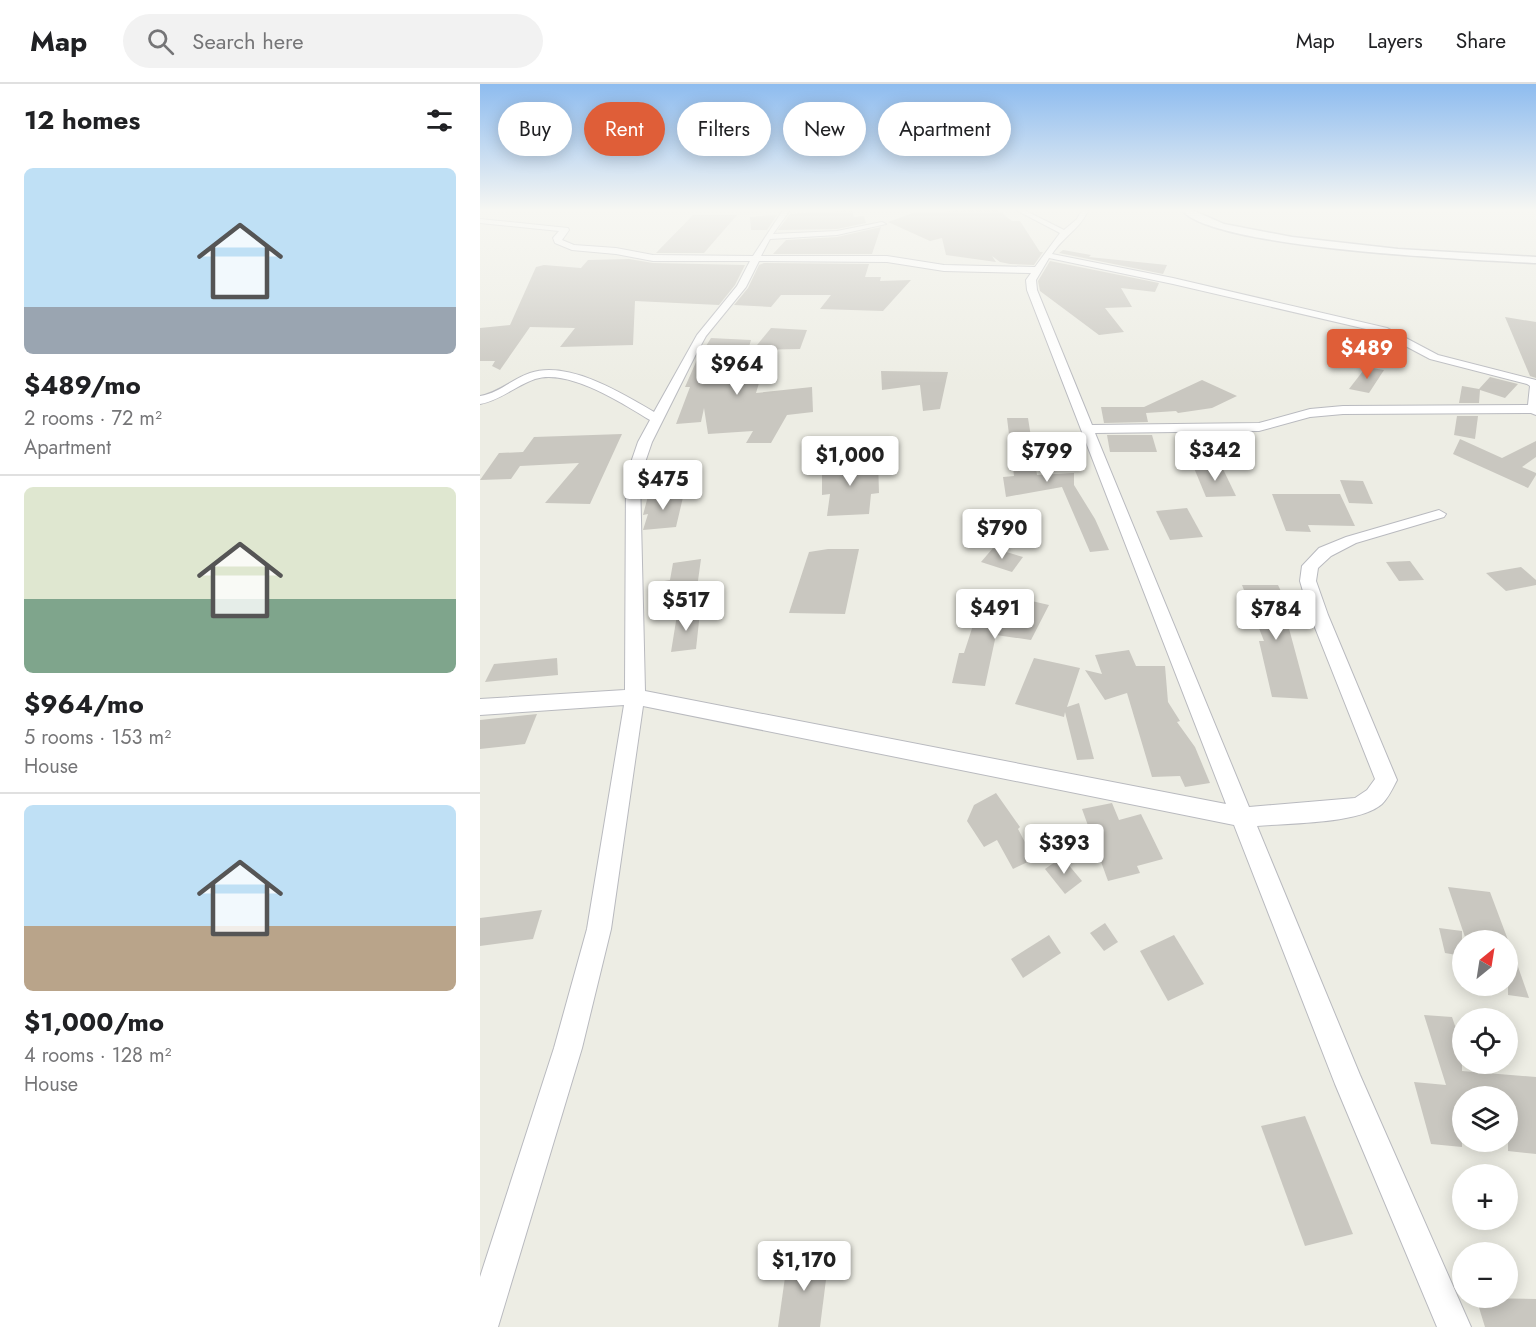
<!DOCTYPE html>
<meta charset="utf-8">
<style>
body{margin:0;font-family:Jost,sans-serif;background:#f2f2f2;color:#202124;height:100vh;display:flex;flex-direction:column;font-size:22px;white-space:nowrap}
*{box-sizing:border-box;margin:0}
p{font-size:20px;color:#757577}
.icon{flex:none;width:33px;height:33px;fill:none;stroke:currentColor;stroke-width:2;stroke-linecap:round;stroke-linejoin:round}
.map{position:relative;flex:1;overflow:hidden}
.side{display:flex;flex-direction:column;background:#fff;width:480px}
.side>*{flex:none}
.guide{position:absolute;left:18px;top:18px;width:570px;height:54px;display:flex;gap:12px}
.needle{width:39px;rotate:30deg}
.fabs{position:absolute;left:972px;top:846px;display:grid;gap:12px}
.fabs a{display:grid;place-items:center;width:66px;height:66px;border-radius:50%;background:#fff;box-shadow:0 3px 15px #0003;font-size:30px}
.price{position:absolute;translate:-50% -51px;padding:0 14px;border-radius:6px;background:#fff;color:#222;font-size:20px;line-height:39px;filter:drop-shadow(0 2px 3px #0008)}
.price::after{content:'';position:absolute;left:50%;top:36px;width:18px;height:14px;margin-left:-9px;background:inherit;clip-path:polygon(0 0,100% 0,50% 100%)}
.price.on{background:#df5e38;color:#fff}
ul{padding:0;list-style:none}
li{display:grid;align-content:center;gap:12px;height:318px;padding:0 24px}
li+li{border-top:2px solid #e0e0e0}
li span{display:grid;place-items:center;height:186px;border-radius:9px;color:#555}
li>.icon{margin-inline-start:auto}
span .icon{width:108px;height:108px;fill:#fffc;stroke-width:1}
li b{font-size:26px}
h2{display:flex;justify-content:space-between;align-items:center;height:72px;padding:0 24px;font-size:26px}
.tag{padding:0 21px;border-radius:27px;background:#fff;box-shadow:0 3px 15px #0003;font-size:21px;line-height:54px}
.tag.on{background:#df5e38;color:#fff}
header{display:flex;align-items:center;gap:36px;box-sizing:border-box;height:84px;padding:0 30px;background:#fff;border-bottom:2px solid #e0e0e0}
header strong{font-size:28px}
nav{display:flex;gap:33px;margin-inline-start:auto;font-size:21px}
.search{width:420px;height:54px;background:#f2f2f2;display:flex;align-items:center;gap:15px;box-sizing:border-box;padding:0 21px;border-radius:33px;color:#757577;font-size:22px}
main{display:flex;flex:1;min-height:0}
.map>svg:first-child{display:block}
.building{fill:#c9c7c0}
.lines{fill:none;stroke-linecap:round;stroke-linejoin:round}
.minor-casing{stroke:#b9babf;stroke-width:2}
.tertiary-casing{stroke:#b9babf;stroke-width:3}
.minor{fill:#fff;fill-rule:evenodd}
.tertiary{fill:#fff;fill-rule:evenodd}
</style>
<header>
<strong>Map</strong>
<div class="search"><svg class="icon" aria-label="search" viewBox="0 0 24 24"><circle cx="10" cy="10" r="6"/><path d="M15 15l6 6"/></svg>Search here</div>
<nav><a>Map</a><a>Layers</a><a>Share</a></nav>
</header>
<main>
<section class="side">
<h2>12 homes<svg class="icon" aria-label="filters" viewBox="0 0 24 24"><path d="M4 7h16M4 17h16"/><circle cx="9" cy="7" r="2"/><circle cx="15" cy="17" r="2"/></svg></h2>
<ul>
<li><span style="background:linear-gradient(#bfe0f5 75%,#9aa5b1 0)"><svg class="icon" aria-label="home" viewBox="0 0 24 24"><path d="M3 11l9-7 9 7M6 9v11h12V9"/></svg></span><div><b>$489/mo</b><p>2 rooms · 72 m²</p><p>Apartment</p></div></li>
<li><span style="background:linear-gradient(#dfe7d0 60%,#7fa58c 0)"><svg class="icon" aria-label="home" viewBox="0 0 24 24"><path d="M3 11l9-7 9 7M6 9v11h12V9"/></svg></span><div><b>$964/mo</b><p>5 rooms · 153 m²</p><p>House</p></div></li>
<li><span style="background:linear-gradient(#bfe0f5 65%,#b9a48a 0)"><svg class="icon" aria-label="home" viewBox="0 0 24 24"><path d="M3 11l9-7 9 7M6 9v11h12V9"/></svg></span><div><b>$1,000/mo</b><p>4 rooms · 128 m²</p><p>House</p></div></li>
</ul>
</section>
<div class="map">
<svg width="1056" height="1243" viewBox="0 0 1056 1243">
<rect width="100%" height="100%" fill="#edede4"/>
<g class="building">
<path d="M372,126L374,133L384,132L386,139L357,145L298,146L310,130Z"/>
<path d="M487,126H518L532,137H540L560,168H563L554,181L530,180L520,178L512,172L516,178L466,171L462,154L450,157L408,138L433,129Z"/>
<path d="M213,131H257L224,169H176Z"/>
<path d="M297,131L287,146H271L270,133Z"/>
<path d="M401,143L392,170H293L306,156L357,153Z"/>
<path d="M583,166L611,171L609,173L687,181L683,190L579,169Z"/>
<path d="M149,175L173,179L265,181L255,201L239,221L155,217L153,261L80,263L95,244L50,243L20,286L12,282L15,277H0V244L30,241L56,183L64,181L101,184L108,176Z"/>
<path d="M570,177L679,199L675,208L641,204L652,223L625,224L644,248L619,251L560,207L558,197Z"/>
<path d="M284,179L389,180L385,193H401L400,197L431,196L403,227L340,225L351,211H301L291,223L254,221L268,204L279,181Z"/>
<path d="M1025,233L1056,238V294L1050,292Z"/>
<path d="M291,244L327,246L320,265L273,266Z"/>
<path d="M231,254L271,256L258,300L279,299L276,309L332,303L333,328L307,331L291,359H266L273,347L228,350L224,324L221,338L196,340L210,303H205L216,278Z"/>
<path d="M886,283L904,286L889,309L869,305Z"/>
<path d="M401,287L468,288L460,325L443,327L440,301L402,306Z"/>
<path d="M1010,293L1038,300L1025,314L1000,306L999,319H979L982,302L999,305Z"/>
<path d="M722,296L757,312L732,324L698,329L696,327L666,329L668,338L624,339L621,323H664Z"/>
<path d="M977,332H998L995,355L974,351Z"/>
<path d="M527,334H548L557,391L594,389V401L615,435L629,466L610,468L582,403L526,413L523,393L534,392Z"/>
<path d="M142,350L110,420L65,419L99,379L40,382L31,395L0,396L19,369L43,368L54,353Z"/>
<path d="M627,351H672L677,368H630Z"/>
<path d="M980,355L1022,374L1056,357V373L1042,383L1056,389V391L1048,404L973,370Z"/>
<path d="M398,376L399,409L391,410L389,430L347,432L350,410L342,411V381Z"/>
<path d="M742,383L756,412L726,413L714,384Z"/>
<path d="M860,396L883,397L893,420L869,419Z"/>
<path d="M204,409L196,443L163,446L168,430L163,431L168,412Z"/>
<path d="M792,410H860L875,442L828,441L831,448L806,447Z"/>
<path d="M707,424L723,453L690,456L676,427Z"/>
<path d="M513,464L543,473L532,488L501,478Z"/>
<path d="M348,465H379L365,530L309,529L329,468Z"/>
<path d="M221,475L216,511L169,518L173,499L190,496L193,479Z"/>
<path d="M930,477L944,496L919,497L906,478Z"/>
<path d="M1041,483L1056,496V501L1026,507L1006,489Z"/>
<path d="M762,501H798L810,526H804L828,615L792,613L779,557H784Z"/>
<path d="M543,515L569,521L551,556L516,551L505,602L472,599L479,569H484L497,529L535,534Z"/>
<path d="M220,528L216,565L191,568L197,531Z"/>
<path d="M649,566L656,582H685L688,618L700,637L697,638L715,663L730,699L705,703L700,692L672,693L647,609L625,616L605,586L622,590L615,571Z"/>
<path d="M77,574L78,591L5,598L14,580Z"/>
<path d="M554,574L600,584L587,623L599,619L614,675L597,676L585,628L584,633L535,620Z"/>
<path d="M57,630L45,660L0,665V636Z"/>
<path d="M516,709L540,743L538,745L554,775L533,785L517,756L504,763L487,737L494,721Z"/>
<path d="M632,719L639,736L661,730L683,775L657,782L660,789L628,797L602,725Z"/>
<path d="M582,773L602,797L585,810L565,785Z"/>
<path d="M968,803L1010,808L1028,856H986Z"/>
<path d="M62,826L53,855L0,862V834Z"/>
<path d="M625,839L638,858L624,867L610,849Z"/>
<path d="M959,844L982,847V872L965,869Z"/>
<path d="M569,851L581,869L543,894L531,875Z"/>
<path d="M694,851L724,900L688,917L660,867Z"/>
<path d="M1028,860H1030L1049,914L1028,911Z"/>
<path d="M944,931L972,933L982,962V987L1056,993V1070L1028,1067V1012H982V1063L951,1060L934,998L966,1001Z"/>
<path d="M825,1032L873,1150L825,1162L781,1042Z"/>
<path d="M308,1172H349L340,1243H298Z"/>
<path d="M996,1214L1056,1215V1243H1005Z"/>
</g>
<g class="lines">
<g class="minor-casing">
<path id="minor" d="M303,126H310L293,150L357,147L402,138L406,140L357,151L290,155L281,172H407L464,181L555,183L580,149L536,126H544L584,146L597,135L602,126H608C602,143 583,153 572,170L693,194L907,244L958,271L1056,296V331L1051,329L863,330L830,333L779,347L615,349L769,723L875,714L887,706L895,695L830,531L820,497L822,482L839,464L866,453L959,426L966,430L964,433L876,459L851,472L838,484L836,497L848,531L917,696C913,704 908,714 902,720C880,740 808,739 777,742L880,991L991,1243H957L855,1000L754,741L163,622L131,845L102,964L18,1243H0V1193L74,964L107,845L144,621L0,631V615L145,606L146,393L158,358L170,336C142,319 88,284 55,295C35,302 21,316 0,320V312C19,309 32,295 50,289C88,276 142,309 174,328L217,251L257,202L270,177H173L136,170L92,166L75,159L73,154L79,147L0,139V135L88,144L89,146L82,156L94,161L136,164L173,171L273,172ZM569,174L693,200L899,248L950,275L1047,300L1050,302L1048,321L863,322L830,325L779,339L612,341L557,206L556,196ZM279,177L407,178L464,187L551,189L546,196L547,206L746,720L165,607L160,393L172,358L215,272L226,252L266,203Z"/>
</g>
<g class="tertiary-casing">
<path id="tertiary" d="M702,126H712L744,140L812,153L918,165L1056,173V179C998,176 732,165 702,126Z"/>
</g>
<use href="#minor" class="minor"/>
<use href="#tertiary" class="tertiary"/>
</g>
<linearGradient id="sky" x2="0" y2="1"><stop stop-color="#8ebcef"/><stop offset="0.42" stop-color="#f7f7f3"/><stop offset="1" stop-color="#f7f7f3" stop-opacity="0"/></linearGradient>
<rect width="1056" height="300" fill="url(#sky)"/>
</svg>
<div class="fabs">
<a><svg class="needle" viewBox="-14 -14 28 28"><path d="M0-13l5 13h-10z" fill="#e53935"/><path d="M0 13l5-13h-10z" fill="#757577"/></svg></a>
<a><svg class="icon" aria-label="locate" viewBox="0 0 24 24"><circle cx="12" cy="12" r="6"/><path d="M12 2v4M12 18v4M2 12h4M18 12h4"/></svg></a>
<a><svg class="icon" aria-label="layers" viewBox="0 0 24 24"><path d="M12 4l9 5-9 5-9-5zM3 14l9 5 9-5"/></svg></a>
<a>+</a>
<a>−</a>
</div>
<b class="price on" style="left:887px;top:296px">$489</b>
<b class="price" style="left:257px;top:312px">$964</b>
<b class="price" style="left:735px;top:398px">$342</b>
<b class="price" style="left:567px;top:399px">$799</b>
<b class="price" style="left:370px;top:403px">$1,000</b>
<b class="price" style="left:183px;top:427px">$475</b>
<b class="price" style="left:522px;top:476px">$790</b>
<b class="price" style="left:206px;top:548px">$517</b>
<b class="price" style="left:515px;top:556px">$491</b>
<b class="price" style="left:796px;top:557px">$784</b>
<b class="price" style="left:584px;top:791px">$393</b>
<b class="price" style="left:324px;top:1208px">$1,170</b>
<div class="guide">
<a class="tag">Buy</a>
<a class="tag on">Rent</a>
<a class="tag">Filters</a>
<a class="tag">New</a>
<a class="tag">Apartment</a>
</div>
</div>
</main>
